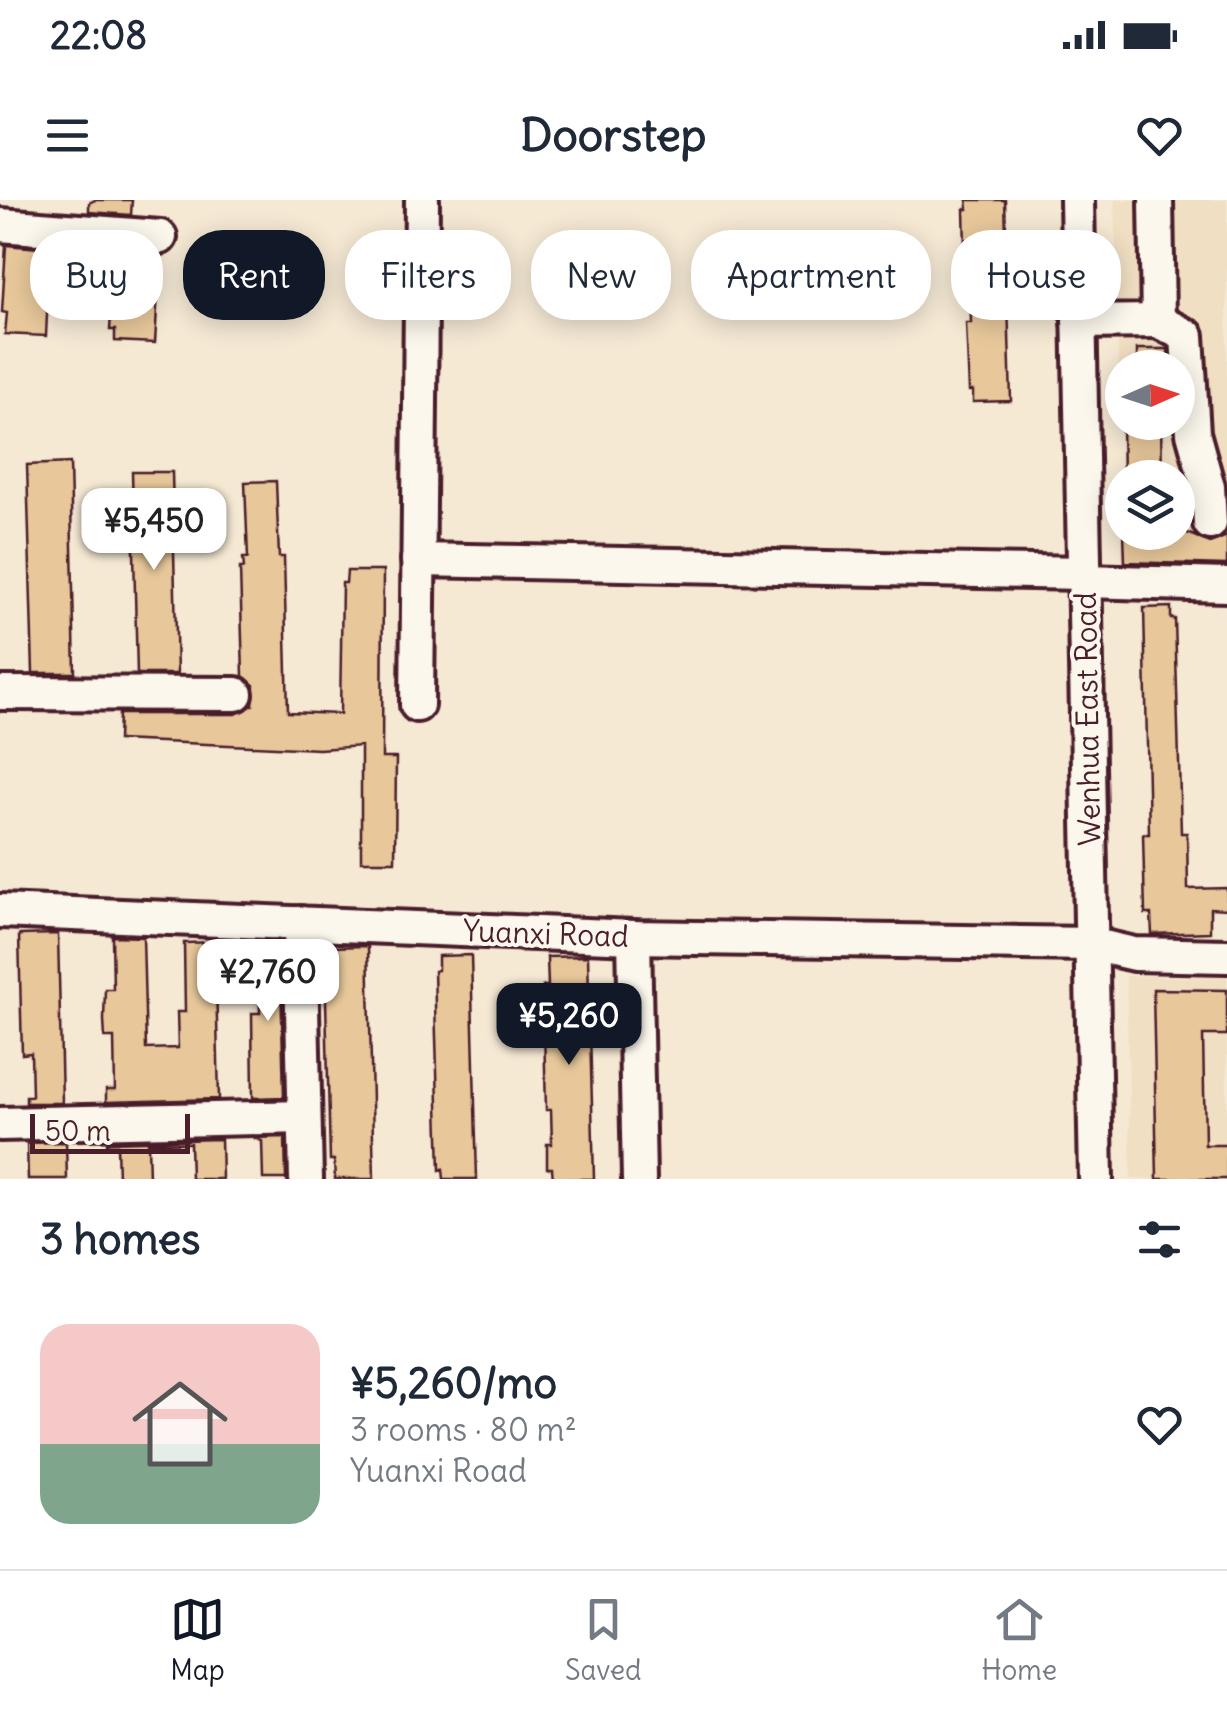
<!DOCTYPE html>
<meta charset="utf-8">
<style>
body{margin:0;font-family:Delius,sans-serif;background:#f2f2f3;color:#1f2937;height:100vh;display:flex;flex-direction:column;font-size:38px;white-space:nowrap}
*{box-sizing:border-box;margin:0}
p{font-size:32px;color:#747a83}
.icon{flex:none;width:55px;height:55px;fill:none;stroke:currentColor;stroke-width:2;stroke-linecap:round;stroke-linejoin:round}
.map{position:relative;height:979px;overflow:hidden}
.drawer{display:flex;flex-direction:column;background:#fff;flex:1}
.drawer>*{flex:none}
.guide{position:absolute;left:30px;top:30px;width:1168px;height:90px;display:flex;gap:20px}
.needle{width:65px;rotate:87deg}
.controls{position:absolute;left:1105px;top:150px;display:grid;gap:20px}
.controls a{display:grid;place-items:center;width:90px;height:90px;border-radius:50%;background:#fff;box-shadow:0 5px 25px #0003;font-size:50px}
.scale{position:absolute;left:30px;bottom:25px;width:160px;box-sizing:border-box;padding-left:10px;border:5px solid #4a1f2b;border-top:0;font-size:28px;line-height:35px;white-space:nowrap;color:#4a1f2b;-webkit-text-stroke:8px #fbf7ec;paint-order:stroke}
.price{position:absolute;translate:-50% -85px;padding:0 22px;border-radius:20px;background:#fff;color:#222;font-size:32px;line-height:65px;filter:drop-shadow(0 2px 5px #0008)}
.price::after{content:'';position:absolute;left:50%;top:60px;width:30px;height:22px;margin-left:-15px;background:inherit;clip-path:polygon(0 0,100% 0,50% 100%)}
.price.on{background:#111827;color:#fff}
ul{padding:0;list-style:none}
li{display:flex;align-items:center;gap:30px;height:250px;padding:0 40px}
li span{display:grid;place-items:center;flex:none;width:280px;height:200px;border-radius:30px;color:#555}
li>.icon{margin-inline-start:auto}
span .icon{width:120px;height:120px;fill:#fffc;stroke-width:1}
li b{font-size:42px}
h2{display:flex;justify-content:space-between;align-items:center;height:120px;padding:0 40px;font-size:42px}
.chip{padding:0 35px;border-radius:40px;background:#fff;box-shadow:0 5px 25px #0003;font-size:35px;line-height:90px}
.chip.on{background:#111827;color:#fff}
.status{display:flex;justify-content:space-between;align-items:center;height:70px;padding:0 50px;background:#fff;direction:ltr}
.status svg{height:28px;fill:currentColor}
header{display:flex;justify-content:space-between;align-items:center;height:130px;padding:0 40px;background:#fff;font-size:45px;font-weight:700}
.menu{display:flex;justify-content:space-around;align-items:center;height:140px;border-top:2px solid #e0e1e3;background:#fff;font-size:28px;color:#747a83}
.menu a{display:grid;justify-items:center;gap:5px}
.menu .on{color:#111827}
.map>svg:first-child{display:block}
.built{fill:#f1dfc3;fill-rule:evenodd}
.building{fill:#e8c89b;stroke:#4a1f2b;stroke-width:2.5}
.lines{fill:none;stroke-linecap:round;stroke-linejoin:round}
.minor-casing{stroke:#4a1f2b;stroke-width:40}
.minor{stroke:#fbf7ec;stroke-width:32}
.labels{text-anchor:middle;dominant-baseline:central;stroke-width:8;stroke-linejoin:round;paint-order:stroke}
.street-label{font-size:30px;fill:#4a1f2b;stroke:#fbf7ec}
</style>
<div class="status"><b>22:08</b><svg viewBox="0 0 49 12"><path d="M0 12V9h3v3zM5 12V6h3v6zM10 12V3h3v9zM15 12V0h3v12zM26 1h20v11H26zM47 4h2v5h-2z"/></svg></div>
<header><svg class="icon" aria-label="menu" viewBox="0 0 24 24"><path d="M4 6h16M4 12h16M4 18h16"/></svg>Doorstep<svg class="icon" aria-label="heart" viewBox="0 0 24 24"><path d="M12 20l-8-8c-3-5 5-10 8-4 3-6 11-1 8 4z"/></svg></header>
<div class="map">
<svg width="1227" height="979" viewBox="0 0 1227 979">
<rect width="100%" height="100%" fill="#f5e9d4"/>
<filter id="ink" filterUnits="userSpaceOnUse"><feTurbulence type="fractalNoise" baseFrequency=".01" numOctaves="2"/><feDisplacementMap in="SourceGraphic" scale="20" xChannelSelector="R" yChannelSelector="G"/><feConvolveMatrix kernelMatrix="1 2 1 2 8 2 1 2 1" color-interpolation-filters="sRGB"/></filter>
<g filter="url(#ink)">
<g class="built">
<path d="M1115,0H1227V374L1122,369ZM1122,168H1178V222H1122ZM1122,278H1178V332H1122Z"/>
<path d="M1126,776L1227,777V979H1131Z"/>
</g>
<g class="building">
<path d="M95,0H132L131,15L89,12V3Z"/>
<path d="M967,0H1005L1011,201L973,202V191H969L966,123H971L970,87H966L964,9H968Z"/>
<path d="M6,45L50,49L46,136L5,134L7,113L2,112Z"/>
<path d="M115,54L160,57L155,143L115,141V130H110Z"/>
<path d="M1137,149H1168L1169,168H1137Z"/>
<path d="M1122,222H1161L1162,278H1123Z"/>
<path d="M70,263L75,473H33L27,265Z"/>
<path d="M132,272H172L177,474H137Z"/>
<path d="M276,281L279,357H284L288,512L340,514L342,383H346L347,371H383L382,558H396L395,661H361V546L319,549L118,540L119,514H236L253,505L254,485L243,476L240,368H244L243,358H248L245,282Z"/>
<path d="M1124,332H1185L1210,343L1227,336V365L1125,362Z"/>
<path d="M1171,407V419H1175L1181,633H1187L1188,689L1227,688V709L1210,708V732L1152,734L1151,714H1145L1143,634H1149L1144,408Z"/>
<path d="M58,734L62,903H26V896H32L31,853L22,854L19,735Z"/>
<path d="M112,736L143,737L146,849L178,848L177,812H185L184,743L215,742L219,899L106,902V890H115L114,838H105L104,820L105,789H113Z"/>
<path d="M280,744L284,897L253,898L252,813H260L258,761H248V745Z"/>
<path d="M368,746L374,979H335L334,960H330L325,761H329V747Z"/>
<path d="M471,755L477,979H444L443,969L440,970L434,771L438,770V756Z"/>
<path d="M588,756L594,979H553L552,968H547V944H552L551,910H546L543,786H548L547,757Z"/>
<path d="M1153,789L1227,790V835H1203L1205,945H1227V979H1157Z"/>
<path d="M285,937L286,979H263L262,941L254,938Z"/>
<path d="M221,939L222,979H191L190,943H148L149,979H118L117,945H107V942Z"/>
<path d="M66,942L67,979H28L27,943Z"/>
</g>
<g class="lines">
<g class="minor-casing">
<g id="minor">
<path d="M1077,0L1096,979"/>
<path d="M0,25L160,37"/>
<path d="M1158,121L1187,136L1193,233L1208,287L1210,323"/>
<path d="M1079,122L1158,121L1156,0"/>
<path d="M418,360L1084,373"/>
<path d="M1084,381L1227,385"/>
<path d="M0,493L236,494"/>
<path d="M417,505L422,0"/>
<path d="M0,711L634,737L1091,744L1134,754L1227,756"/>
<path d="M300,723L306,979"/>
<path d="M634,737L639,979"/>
<path d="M0,924L304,917"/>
</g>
</g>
<use href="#minor" class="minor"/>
</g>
</g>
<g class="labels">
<g class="street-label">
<text transform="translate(1087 519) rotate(-91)">Wenhua East Road</text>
<text transform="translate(546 733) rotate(2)">Yuanxi Road</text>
</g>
</g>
</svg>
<div class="controls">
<a><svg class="needle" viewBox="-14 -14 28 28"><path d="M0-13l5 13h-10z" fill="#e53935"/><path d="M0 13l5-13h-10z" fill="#747a83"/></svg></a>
<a><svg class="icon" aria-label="layers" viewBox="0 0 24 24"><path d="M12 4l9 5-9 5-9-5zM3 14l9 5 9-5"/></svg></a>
</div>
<div class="scale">50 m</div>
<b class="price" style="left:154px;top:373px">¥5,450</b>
<b class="price" style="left:268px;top:824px">¥2,760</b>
<b class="price on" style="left:569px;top:868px">¥5,260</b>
<div class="guide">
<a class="chip">Buy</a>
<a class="chip on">Rent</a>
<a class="chip">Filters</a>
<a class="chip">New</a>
<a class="chip">Apartment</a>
<a class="chip">House</a>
</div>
</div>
<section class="drawer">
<h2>3 homes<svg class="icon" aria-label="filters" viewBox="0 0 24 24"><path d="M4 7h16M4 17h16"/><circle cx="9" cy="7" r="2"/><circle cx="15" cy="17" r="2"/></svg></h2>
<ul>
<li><span style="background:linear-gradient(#f6c9c9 60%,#7fa58c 0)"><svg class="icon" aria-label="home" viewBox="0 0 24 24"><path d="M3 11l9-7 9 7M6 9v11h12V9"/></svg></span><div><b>¥5,260/mo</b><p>3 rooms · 80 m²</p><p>Yuanxi Road</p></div><svg class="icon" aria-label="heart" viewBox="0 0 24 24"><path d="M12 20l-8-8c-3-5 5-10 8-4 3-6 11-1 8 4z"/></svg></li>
</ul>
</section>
<nav class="menu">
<a class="on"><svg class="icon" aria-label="map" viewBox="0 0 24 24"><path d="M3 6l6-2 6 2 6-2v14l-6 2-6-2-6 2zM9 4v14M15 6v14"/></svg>Map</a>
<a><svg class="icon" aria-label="saved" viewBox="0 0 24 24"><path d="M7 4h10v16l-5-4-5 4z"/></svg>Saved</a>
<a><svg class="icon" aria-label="home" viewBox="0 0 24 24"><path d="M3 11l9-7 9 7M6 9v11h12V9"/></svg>Home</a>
</nav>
